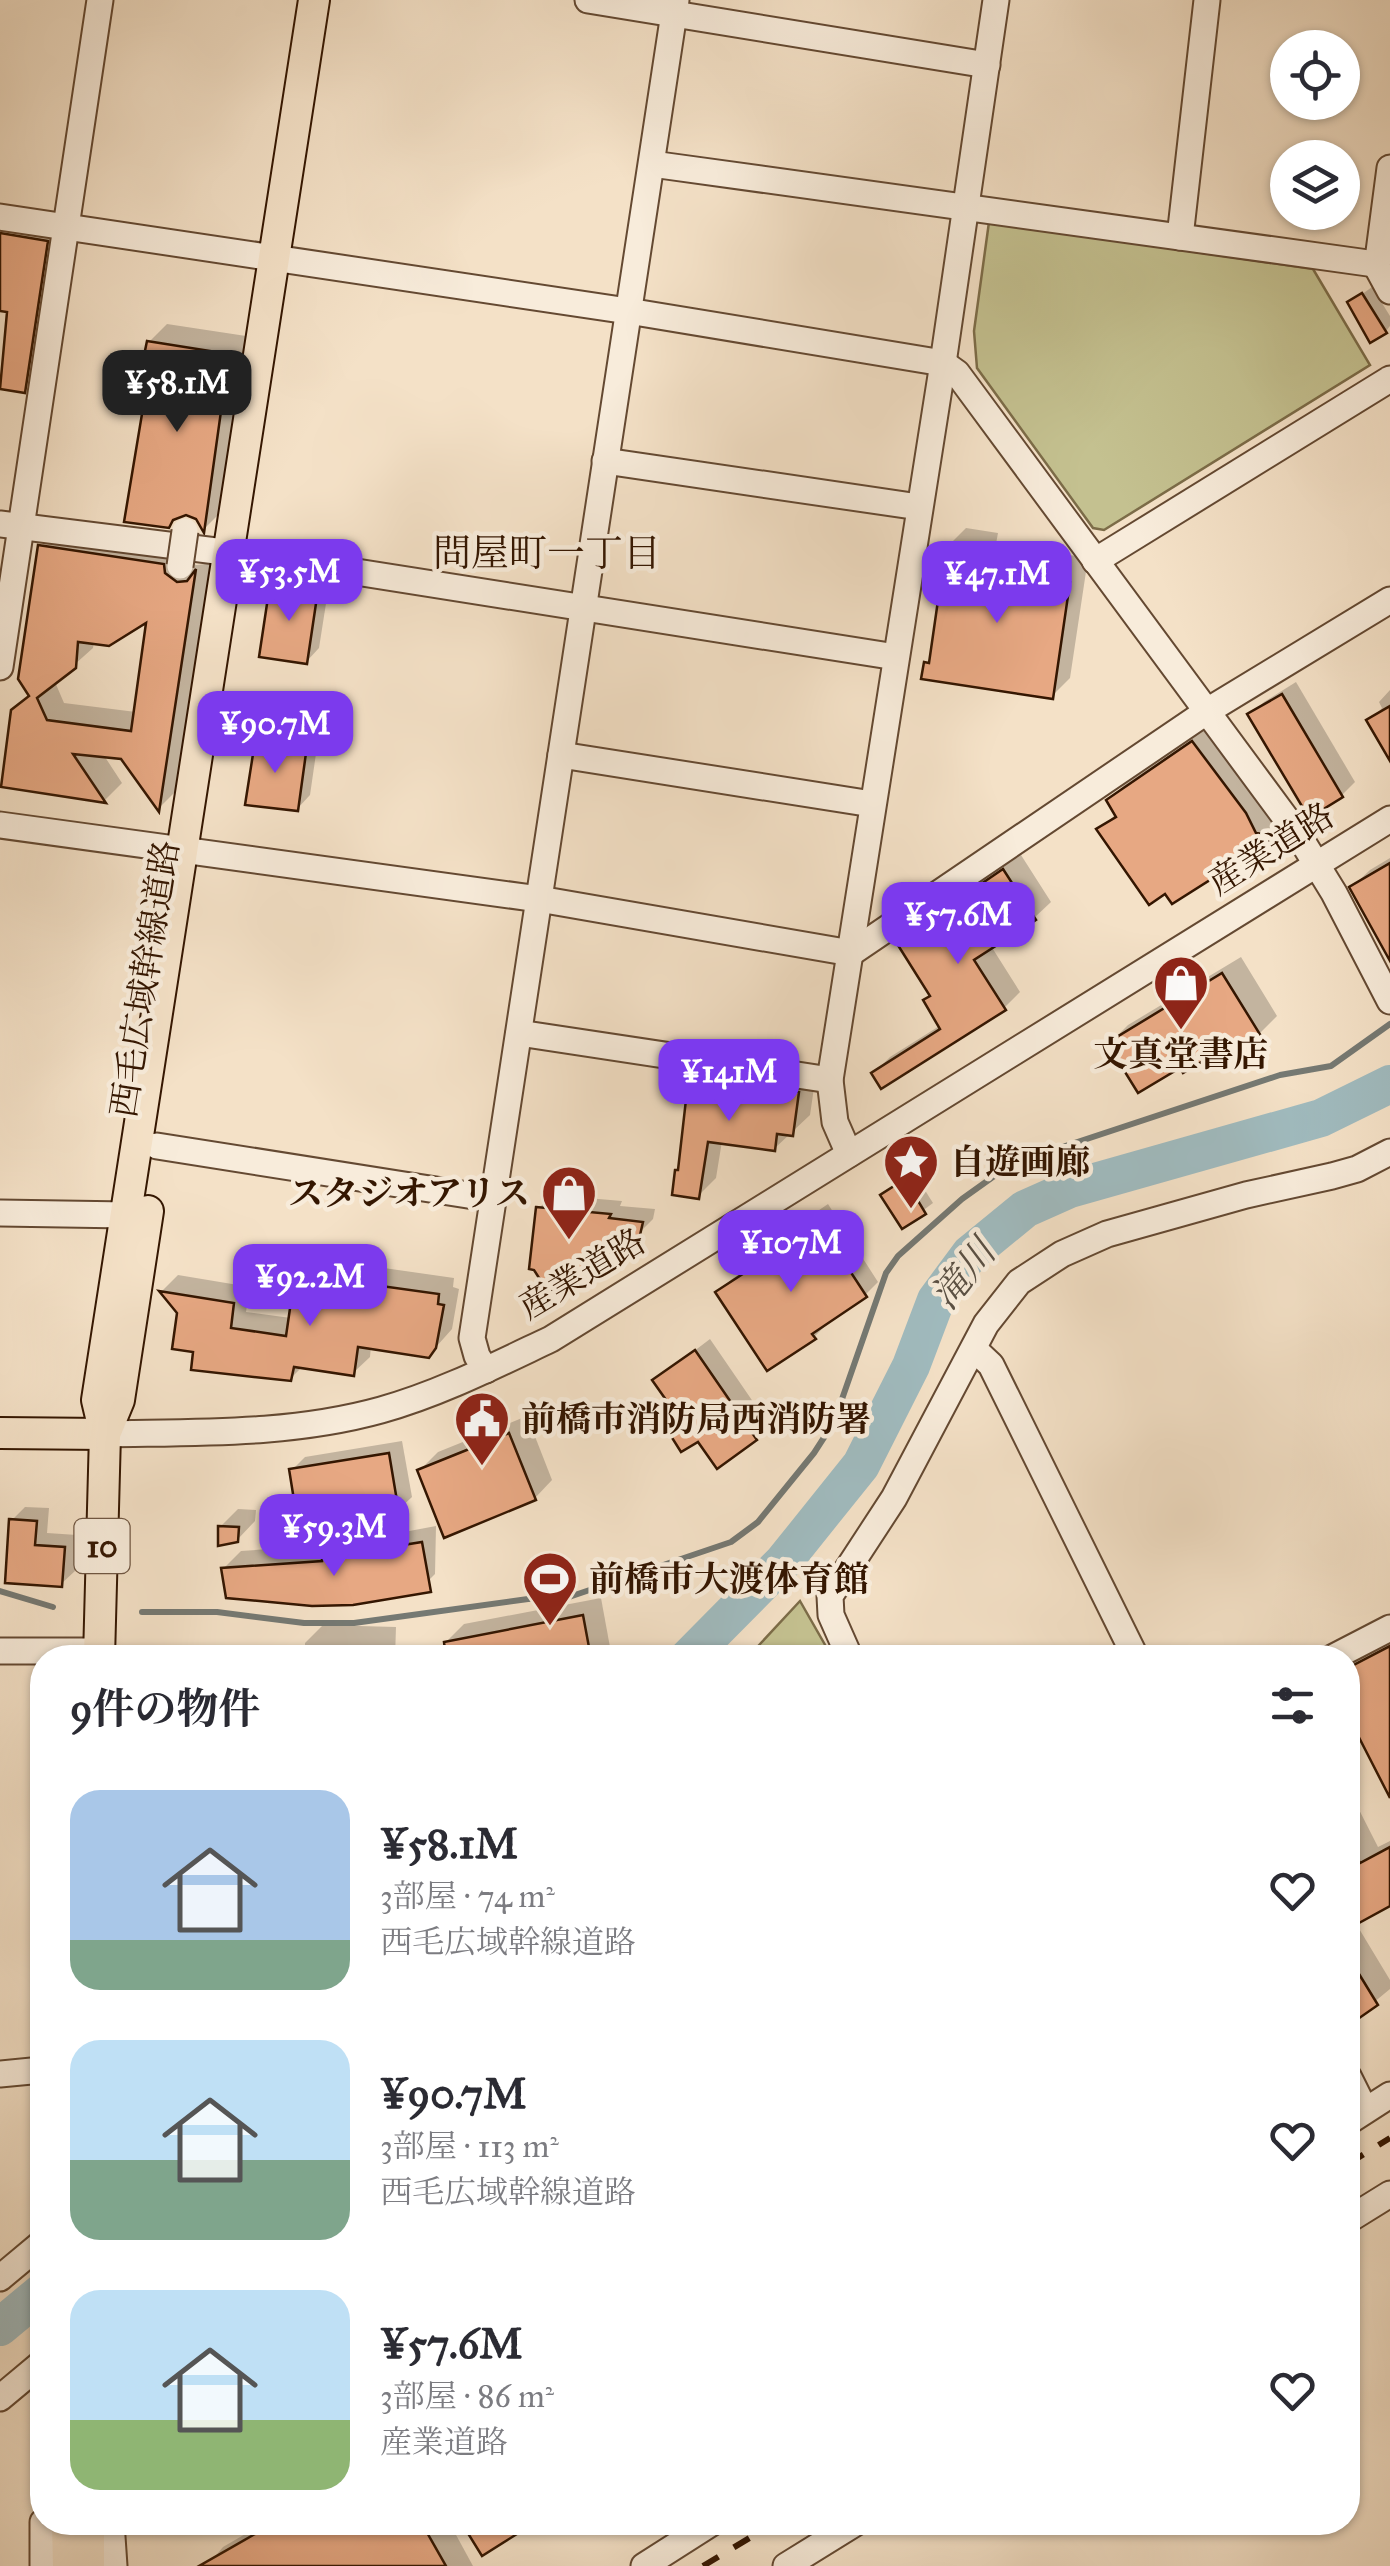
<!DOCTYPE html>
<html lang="ja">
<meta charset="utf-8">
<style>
body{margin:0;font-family:"IM FELL Great Primer","Noto Serif JP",serif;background:#f7f7f7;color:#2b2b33;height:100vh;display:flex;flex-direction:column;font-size:38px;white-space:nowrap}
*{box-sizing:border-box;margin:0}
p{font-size:32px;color:#7c7c81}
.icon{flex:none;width:55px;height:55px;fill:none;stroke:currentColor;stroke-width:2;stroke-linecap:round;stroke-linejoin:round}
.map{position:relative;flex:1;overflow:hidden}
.sheet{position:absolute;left:30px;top:1645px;width:1330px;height:890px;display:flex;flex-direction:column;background:#fff;border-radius:40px;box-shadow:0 2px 8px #0004}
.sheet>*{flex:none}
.controls{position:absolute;left:1270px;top:30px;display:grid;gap:20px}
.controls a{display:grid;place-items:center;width:90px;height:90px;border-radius:50%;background:#fff;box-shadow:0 2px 8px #0004;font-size:50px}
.price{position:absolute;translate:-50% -85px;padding:0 22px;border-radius:20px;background:#7c3aed;color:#fff;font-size:32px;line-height:65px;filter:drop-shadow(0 2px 5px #0008)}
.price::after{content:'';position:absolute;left:50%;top:60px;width:30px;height:22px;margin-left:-15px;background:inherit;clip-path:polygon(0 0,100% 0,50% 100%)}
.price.active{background:#222;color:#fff}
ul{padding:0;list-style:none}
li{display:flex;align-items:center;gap:30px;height:250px;padding:0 40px}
li span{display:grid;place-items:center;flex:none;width:280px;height:200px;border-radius:30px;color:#555}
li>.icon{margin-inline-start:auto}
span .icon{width:120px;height:120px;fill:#fffc;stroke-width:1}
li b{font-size:42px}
h2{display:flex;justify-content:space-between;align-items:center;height:120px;padding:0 40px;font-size:42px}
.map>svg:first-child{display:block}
.green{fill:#c4c190;stroke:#7c6c48;stroke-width:2.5}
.shadow{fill:#0003;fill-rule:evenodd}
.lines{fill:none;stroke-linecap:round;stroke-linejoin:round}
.stream{stroke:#757973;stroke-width:6}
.river{stroke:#a0bbbf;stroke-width:38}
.building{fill:#e7a883;stroke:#341601;stroke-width:2.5;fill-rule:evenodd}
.minor-casing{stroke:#644932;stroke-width:29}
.major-casing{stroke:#341601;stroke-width:34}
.minor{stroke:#f8ecdb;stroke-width:25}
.major{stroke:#f4e1c7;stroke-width:30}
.rail{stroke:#341601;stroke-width:6;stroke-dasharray:18 18;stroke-linecap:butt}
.minor-bridge-casing{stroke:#644932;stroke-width:29;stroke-linecap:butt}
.minor-bridge{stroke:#f8ecdb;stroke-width:25}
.labels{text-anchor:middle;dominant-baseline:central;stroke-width:9;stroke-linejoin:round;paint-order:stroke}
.shield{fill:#f8ecdb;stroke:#6f5642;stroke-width:2.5}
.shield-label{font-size:32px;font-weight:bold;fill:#341601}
.street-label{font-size:35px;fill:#341601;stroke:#f8ecdb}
.poi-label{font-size:35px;font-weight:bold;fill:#341601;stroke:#f8ecdb;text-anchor:start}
.neighbourhood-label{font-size:38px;fill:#341601;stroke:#f8ecdb}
.water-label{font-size:38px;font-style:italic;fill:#5a5044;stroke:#f8ecdb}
</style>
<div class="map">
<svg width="1390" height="2566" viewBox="0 0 1390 2566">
<rect width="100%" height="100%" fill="#f4e1c7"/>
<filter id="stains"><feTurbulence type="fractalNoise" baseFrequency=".002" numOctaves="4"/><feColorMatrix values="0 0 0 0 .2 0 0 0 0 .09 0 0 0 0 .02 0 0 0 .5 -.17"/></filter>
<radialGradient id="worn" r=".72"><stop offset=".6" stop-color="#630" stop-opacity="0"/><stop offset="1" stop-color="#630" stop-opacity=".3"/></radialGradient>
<g class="green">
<path d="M989,222L1313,269L1370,365L1104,530L1093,528L977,368L974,331Z"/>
<path d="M800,1601L832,1657H748Z"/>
</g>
<g class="shadow">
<path d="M0,207L64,223L42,372L24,390L0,387L10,310L0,309Z"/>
<path d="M1372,287L1390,316V326L1386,331L1350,303Z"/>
<path d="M167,324L246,336L221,512L204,529L198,517L186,512L168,526L149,342Z"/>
<path d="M59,528L183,555L196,565L205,564L212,556L176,791L159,808L123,756L103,754L122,783L105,800L4,785L14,711L30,694L41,546ZM150,618L136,712L64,703L55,682L93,648L94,642Z"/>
<path d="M966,528L998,533L996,544L1083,557L1087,565L1070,678L1052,696L926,663L932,658L948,546Z"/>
<path d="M286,571L330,578L319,648L306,662L272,585Z"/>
<path d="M1296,682L1355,782L1342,795L1250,715L1264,702Z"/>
<path d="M1390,690V756L1370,721L1382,708L1379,702Z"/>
<path d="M272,723L288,725L287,736L318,740L310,795L297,809L258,737Z"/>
<path d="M1208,728L1260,799L1270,819L1288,822L1276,834L1226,861L1211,876L1100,829L1117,813L1109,800L1123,786Z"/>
<path d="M1021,855L1051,902L1034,918L991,946L1020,992L1004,1008L874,1073L890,1057L941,1025L932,995L899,942L915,926Z"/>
<path d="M1390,858V955L1352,887L1370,870Z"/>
<path d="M1241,957L1277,1016L1259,1034L1234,1040L1180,1064L1110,1043L1128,1025Z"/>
<path d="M712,1059L816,1074L810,1115L774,1149L722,1141L716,1178L698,1196L677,1171L681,1167L694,1077Z"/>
<path d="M914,1173L933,1203L902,1226L884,1195Z"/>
<path d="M552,1195L622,1201L620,1206L655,1209L653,1219L639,1233L539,1208Z"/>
<path d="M828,1204L878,1282L865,1295L826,1322L827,1324L814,1337L718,1292L732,1279L790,1241L786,1236L800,1223Z"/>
<path d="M314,1258L454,1278L453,1287L459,1289L452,1329L428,1356L371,1346L370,1357L353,1373L303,1366L290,1379L195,1350L179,1312L162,1291L178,1275L250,1287L246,1312L291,1318L297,1275Z"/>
<path d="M710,1339L769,1425L756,1439L699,1438L672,1434L684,1422L656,1380Z"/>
<path d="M527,1416L552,1480L535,1498L420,1470L438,1452Z"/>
<path d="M402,1441L412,1497L398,1510L313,1495L292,1470L305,1457Z"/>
<path d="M25,1507L49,1508L47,1533L77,1535L75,1571L61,1584L12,1520Z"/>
<path d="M238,1509L256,1510L255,1521L237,1540L220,1527Z"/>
<path d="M436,1526L435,1574L417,1592L223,1569L241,1551L340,1544Z"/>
<path d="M601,1598L612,1658H449L446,1642L464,1624Z"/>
<path d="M323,1625L396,1627L395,1658H305V1643Z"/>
<path d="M1390,1640V1792L1348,1711V1658Z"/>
<path d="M1348,1788L1378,1847L1390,1841V1903L1355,1922L1390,1980V1989L1356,2017L1348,2003Z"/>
<path d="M266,2522H449L473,2566H207L223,2547Z"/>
</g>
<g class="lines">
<g class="stream">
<path d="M0,1591L53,1607"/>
<path d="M142,1612H217L304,1623H354L528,1599L569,1597L731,1542L758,1522L814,1453L834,1422L886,1273L898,1256L962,1199L1011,1164L1280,1075L1331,1066L1390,1024"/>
</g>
<g class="river">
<path d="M688,1658L784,1561L861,1465L911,1366L936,1300L970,1254L1025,1209L1070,1189L1321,1118L1390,1084"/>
<path d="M0,2327L42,2292"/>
</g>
</g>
<g class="building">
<path d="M0,233L48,241L25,393L0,389L7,312L0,311Z"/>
<path d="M1362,293L1387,333L1370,343L1347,302Z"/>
<path d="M147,341L229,354L204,533L196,519L186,515L173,520L169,528L124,522L149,372L141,370Z"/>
<path d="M38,545L164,564L165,573L177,582L187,581L196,569L159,812L121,759L73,754L106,803L1,787L11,710L29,696L18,679ZM146,623L131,731L47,720L37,698L76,668L78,642L109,646Z"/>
<path d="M946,545L982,550L980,561L1067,575L1066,581L1070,582L1053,699L921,679L924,662L929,663Z"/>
<path d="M270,584L318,590L307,664L259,657Z"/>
<path d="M1282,694L1343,797L1309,818L1247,714Z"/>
<path d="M1390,706V761L1366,720Z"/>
<path d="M256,735L276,738L275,749L306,753L298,811L245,805Z"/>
<path d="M1192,741L1246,813L1256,833L1277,836L1210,873L1213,878L1172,904L1165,894L1149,905L1096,829L1116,817L1106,800Z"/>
<path d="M1390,863V961L1349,887Z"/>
<path d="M1003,869L1036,920L974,960L1006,1010L881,1089L871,1073L940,1029L923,1000L930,996L896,942Z"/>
<path d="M1222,973L1261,1036L1238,1050L1233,1043L1183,1073L1180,1068L1138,1093L1107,1043Z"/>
<path d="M692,1076L799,1092L793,1136L777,1134L775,1151L708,1142L699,1199L672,1195L675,1170H678L688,1082H691Z"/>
<path d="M905,1179L926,1214L902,1229L880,1195Z"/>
<path d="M536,1207L611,1214L609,1218L643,1222L640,1235L548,1292L534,1270L529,1269Z"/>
<path d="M814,1216L867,1297L812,1334L816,1339L767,1371L715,1292L789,1244L783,1236Z"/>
<path d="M295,1274L439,1294L438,1304L444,1305L436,1348L429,1358L358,1347L354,1376L294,1367L291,1381L191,1370L193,1352L172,1349L177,1313L159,1291L234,1303L231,1328L286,1336Z"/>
<path d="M695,1350L757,1440L717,1469L698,1442L681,1452L669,1433L683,1424L652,1380Z"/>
<path d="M509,1433L536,1500L444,1538L417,1470Z"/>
<path d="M389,1453L399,1513L317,1528L311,1498L294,1500L289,1469Z"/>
<path d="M9,1519L37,1521L35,1545L65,1547L62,1587L5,1583Z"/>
<path d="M218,1526L239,1527L238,1542L218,1546Z"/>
<path d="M422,1542L431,1592L353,1605L312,1606L226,1598L221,1568L322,1561V1558Z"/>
<path d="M583,1615L591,1658H446L444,1642Z"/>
<path d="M1390,1646V1798L1348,1716V1668Z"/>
<path d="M1348,1839L1360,1863L1390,1847V1906L1348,1929Z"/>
<path d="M1348,1956L1378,2005L1355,2021L1348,2008Z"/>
<path d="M276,2522H421L446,2566H199Z"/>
<path d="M461,2522H536L482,2556Z"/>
</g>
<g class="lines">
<g class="minor-casing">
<g id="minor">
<path d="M588,0L987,65"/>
<path d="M652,164L1375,264L1377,267"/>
<path d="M1390,168L1377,267L1390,291"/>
<path d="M0,217L628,311L943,363L957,373L1299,836L1334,893L1390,1001"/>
<path d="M1180,237L1207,0"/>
<path d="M605,461L919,507"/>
<path d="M0,524L248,555L896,657"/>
<path d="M1095,561L1390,379"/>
<path d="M0,667L100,0"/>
<path d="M561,755L872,804"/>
<path d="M0,825L539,899L851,953L1209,710L1390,600"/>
<path d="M519,1033L830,1080"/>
<path d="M157,1146L493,1199"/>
<path d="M849,1154L835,1122L830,1080L943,363L996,0"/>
<path d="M0,1213L127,1215"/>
<path d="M974,1349L991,1365L1136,1658"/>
<path d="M486,1370L477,1356L472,1338L676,0"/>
<path d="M105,1434C198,1432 291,1435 381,1410C439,1394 496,1365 551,1339L1390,819"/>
<path d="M0,1651H99"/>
<path d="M850,1658L831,1615L830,1596L894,1498L986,1324L1019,1282L1062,1254L1107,1234L1246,1195L1332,1176L1357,1169L1390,1152"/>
<path d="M1332,1658L1390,1628"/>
<path d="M0,2074L42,2070"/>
<path d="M1348,2076L1365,2110"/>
<path d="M1348,2122L1390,2095"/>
<path d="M1348,2220L1390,2194"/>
<path d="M0,2278L42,2243"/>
<path d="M0,2398L42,2363"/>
<path d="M111,2522L114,2566"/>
<path d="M43,2566V2522"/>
<path d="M644,2566L713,2522"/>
<path d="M786,2566L857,2522"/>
</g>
</g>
<g class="major-casing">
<g id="major">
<path d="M0,1433L105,1434"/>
<path d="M105,1434L119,1400L148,1211"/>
<path d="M99,1658L105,1434L97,1400L314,0"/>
<path d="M67,2522L68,2566"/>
<path d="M89,2522V2566"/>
</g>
</g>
<use href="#minor" class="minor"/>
<use href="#major" class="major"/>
<g class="rail">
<path d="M1348,2164L1390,2138"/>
<path d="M703,2566L776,2522"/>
</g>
<g class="minor-bridge-casing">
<path id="minor-bridge" d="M180,566L185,531"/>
</g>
<use href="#minor-bridge" class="minor-bridge"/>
</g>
<defs>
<g id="shop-pin" transform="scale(2.875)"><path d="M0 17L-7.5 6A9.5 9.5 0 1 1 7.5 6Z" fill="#8f2418" stroke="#f8ecdb"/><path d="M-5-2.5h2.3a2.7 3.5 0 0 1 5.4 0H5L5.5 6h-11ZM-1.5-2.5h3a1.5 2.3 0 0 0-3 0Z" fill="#fff"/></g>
<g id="sight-pin" transform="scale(2.875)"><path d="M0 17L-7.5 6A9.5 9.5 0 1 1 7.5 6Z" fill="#8f2418" stroke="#f8ecdb"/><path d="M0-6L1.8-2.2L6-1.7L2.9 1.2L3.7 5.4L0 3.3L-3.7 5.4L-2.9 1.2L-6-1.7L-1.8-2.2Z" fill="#fff"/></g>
<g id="civic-pin" transform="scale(2.875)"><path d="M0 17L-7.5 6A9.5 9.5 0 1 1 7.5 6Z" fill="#8f2418" stroke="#f8ecdb"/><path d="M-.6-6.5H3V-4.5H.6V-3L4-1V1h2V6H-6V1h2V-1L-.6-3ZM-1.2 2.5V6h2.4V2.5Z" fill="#fff"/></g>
<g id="stadium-pin" transform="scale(2.875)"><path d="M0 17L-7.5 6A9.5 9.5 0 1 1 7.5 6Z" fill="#8f2418" stroke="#f8ecdb"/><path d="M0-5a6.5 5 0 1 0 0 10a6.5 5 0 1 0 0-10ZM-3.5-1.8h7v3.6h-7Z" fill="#fff"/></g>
</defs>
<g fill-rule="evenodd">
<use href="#shop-pin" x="1181" y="983"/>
<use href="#sight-pin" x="911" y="1162"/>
<use href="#shop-pin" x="569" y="1193"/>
<use href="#civic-pin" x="482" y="1419"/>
<use href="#stadium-pin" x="550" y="1579"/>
</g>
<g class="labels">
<rect class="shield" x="74.5" y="1519" width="55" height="54" rx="8"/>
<g class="shield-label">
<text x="102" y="1546">10</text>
</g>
<g class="street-label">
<text transform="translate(1271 849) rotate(-32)">産業道路</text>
<text transform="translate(145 979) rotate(-81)">西毛広域幹線道路</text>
<text transform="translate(582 1274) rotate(-31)">産業道路</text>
</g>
<g class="poi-label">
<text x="1181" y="1054" text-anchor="middle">文真堂書店</text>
<text x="950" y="1162">自遊画廊</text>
<text x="530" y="1193" text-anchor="end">スタジオアリス</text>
<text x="521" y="1419">前橋市消防局西消防署</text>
<text x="589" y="1579">前橋市大渡体育館</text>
</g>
<g class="neighbourhood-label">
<text x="547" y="553">問屋町一丁目</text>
</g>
<g class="water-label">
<text transform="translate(963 1274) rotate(-51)">滝川</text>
</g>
</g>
<rect width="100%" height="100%" filter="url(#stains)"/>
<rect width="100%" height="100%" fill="url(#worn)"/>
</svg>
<div class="controls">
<a><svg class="icon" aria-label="locate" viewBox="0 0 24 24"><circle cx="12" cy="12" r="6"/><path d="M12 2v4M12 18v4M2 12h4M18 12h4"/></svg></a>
<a><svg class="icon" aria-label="layers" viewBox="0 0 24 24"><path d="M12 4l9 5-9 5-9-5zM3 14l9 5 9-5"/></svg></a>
</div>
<b class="price active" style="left:177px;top:435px">¥58.1M</b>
<b class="price" style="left:289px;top:624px">¥53.5M</b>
<b class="price" style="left:997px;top:626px">¥47.1M</b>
<b class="price" style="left:275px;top:776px">¥90.7M</b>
<b class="price" style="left:958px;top:967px">¥57.6M</b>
<b class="price" style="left:729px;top:1124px">¥141M</b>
<b class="price" style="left:791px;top:1295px">¥107M</b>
<b class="price" style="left:310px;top:1329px">¥92.2M</b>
<b class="price" style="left:334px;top:1579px">¥59.3M</b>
<section class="sheet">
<h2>9件の物件<svg class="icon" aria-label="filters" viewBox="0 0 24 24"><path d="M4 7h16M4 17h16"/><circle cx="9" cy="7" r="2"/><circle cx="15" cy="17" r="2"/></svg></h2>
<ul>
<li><span style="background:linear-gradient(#a9c7e8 75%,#7fa58c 0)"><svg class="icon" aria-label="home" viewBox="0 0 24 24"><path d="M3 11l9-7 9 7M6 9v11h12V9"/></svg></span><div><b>¥58.1M</b><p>3部屋 · 74 m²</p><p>西毛広域幹線道路</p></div><svg class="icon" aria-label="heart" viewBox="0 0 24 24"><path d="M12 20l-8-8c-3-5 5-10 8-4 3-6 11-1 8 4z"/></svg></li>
<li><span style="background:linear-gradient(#bfe0f5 60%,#7fa58c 0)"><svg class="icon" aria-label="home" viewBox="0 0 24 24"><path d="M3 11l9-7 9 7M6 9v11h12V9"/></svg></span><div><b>¥90.7M</b><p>3部屋 · 113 m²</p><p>西毛広域幹線道路</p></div><svg class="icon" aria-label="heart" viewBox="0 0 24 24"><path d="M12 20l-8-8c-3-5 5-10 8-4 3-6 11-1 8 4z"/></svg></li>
<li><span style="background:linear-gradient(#bfe0f5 65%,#8fb573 0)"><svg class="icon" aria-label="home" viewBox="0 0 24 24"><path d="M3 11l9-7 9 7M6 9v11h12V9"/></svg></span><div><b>¥57.6M</b><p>3部屋 · 86 m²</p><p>産業道路</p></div><svg class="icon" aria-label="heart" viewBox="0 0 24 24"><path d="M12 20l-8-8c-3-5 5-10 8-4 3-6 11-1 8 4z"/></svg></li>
</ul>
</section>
</div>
